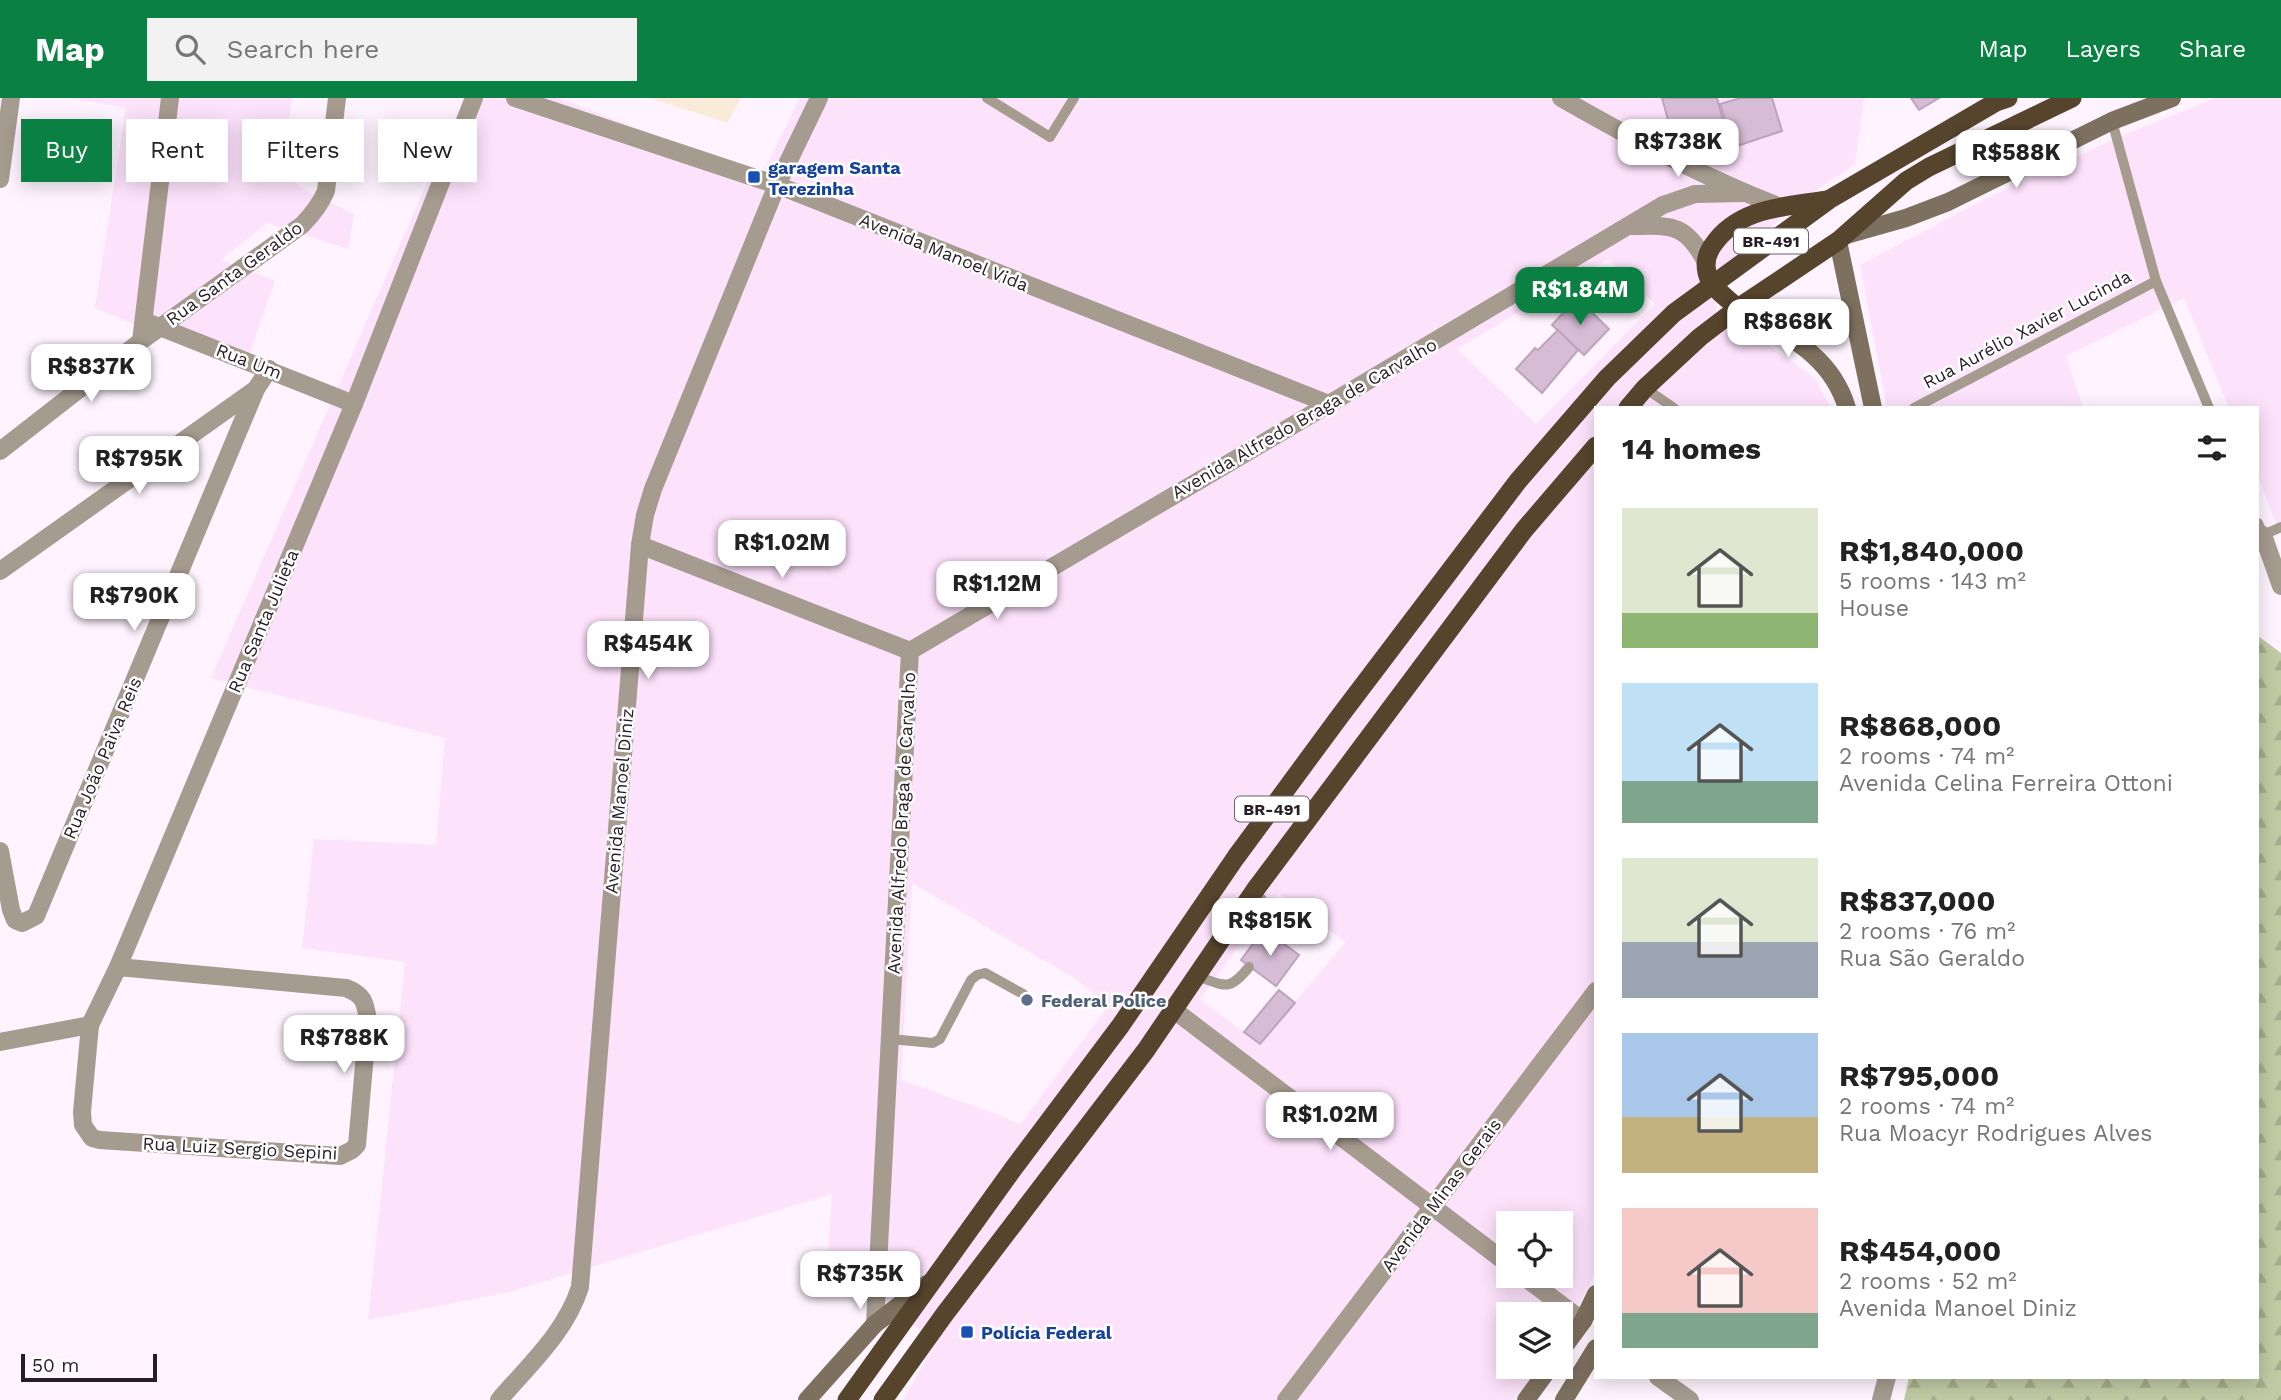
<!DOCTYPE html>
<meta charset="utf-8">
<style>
body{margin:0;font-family:"Work Sans",sans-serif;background:#f2f2f2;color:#222;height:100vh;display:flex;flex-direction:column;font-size:26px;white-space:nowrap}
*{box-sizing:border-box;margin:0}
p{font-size:23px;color:#767676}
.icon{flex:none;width:38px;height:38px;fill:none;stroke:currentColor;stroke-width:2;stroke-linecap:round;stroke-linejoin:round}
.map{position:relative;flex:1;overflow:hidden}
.drawer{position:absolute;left:1594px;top:308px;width:665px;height:973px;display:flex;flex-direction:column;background:#fff;border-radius:0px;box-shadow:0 4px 18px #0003}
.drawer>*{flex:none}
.hud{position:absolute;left:21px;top:21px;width:665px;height:63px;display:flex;gap:14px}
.buttons{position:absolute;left:1496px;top:1113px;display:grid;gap:14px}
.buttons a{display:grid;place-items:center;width:77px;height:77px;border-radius:0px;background:#fff;box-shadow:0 4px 18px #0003;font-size:35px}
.scale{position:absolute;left:21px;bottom:18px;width:136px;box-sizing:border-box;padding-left:7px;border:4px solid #271d26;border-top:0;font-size:19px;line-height:24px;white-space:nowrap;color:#271d26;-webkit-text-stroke:5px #fff;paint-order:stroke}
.price{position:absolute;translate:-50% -60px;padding:0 16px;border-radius:14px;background:#fff;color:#222;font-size:23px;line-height:46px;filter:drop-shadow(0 2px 4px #0008)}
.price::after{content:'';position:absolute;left:50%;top:42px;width:21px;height:16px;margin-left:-10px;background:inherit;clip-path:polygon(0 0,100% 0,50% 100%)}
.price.selected{background:#0b8043;color:#fff}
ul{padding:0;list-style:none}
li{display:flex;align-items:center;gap:21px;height:175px;padding:0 28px}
li span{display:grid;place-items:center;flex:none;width:196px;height:140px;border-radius:0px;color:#555}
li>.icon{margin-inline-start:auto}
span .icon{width:84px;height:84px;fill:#fffc;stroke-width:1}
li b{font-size:30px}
h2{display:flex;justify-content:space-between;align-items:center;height:84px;padding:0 28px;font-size:30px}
.pill{padding:0 24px;border-radius:0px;background:#fff;box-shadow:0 4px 18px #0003;font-size:24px;line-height:63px}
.pill.selected{background:#0b8043;color:#fff}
header{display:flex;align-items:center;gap:42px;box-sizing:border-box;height:98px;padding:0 35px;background:#0b8043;color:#fff}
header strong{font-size:33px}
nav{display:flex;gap:38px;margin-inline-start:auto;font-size:24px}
.search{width:490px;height:63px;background:#f2f2f2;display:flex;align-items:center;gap:18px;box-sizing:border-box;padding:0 24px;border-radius:0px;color:#767676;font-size:26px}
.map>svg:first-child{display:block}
.built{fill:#fde2fc;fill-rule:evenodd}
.industrial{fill:#faebd8}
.forest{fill:url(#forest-firs)}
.building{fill:#d7bcd6;stroke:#bda3bd;stroke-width:2}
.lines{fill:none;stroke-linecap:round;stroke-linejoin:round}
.service{stroke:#a69b8f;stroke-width:10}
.minor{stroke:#a69b8f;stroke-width:18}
.secondary{stroke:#7e705e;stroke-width:18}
.trunk{stroke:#56442d;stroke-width:19}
.transit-dot{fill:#1a4fb4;stroke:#fff;stroke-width:2.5}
.service-dot{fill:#5c6f8a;stroke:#fff;stroke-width:2.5}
.labels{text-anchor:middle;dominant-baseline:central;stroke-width:5;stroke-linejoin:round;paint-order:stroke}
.shield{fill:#fff;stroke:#686167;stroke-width:2}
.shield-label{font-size:16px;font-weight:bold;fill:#271d26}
.transit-label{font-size:18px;font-weight:bold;fill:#164399;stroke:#fff;text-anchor:start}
.street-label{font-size:18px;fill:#271d26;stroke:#fff}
.service-label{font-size:18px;font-weight:bold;fill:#4e5e75;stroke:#fff;text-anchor:start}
</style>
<header>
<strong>Map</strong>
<div class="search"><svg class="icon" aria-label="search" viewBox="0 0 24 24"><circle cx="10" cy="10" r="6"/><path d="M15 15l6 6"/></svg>Search here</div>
<nav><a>Map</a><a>Layers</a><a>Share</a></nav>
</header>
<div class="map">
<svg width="2281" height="1302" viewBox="0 0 2281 1302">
<defs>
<pattern id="forest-firs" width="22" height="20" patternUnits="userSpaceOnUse" patternTransform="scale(1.75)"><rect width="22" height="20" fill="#c0caa3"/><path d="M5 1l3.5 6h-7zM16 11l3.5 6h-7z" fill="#a5ad8c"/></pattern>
</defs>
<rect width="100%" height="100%" fill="#fef3fe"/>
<g class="built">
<path d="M70,0H292L282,75L305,92L354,116L348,151L267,125L221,162L275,183L244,271L95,210L126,10Z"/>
<path d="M464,0H559L761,78L800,0H1864L1855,66L1804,101L1710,179L1720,231L1762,242L1815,280L1831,310H1596V1172L1568,1229L1561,1238V1216H1508V1269H1539L1514,1302H903L938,1240L826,1183L832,1096L509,1194L368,1222L405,864L302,850L314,741L436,747L445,640L211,580ZM1608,161L1655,206L1536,326L1457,251ZM912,785L1074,880L1109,907L1020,1027L999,1017L901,982ZM1278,795L1346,844L1259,946L1200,901ZM1508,1125H1561V1178H1508Z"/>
<path d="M2216,0H2281V437L2258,379V310H2229L2184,200L2066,258L2083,310H1887L1860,167L1987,100L2121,38Z"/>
</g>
<path class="industrial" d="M650,0H741L727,25Z"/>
<path class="forest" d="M2258,538L2281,555V1302H1904L1909,1279H2258Z"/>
<g class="building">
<path d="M1662,0H1717L1724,26L1673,40Z"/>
<path d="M1741,0H1772L1782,33L1734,49L1720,6Z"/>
<path d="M1911,0H1939L1919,12Z"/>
<path d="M1577,200L1609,231L1584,257L1552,227Z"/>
<path d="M1558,232L1578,252L1542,295L1516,271L1535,250L1538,252Z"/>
<path d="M1264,831L1299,857L1276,888L1241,862Z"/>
<path d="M1279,892L1295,905L1260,946L1244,934Z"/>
</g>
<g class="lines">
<g class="service">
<path d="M987,0L1050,39L1074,0"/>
<path d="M2112,23L2156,183L2209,310"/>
<path d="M1645,290L1674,310"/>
<path d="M1914,310L2156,183"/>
<path d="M2258,425L2263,437L2281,429"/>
<path d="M1255,792C1263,805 1283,823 1273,838"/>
<path d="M1196,878C1225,887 1228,895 1249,869"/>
<path d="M890,941L933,945L940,941L971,882L977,877L985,875L1023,896"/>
</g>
<g class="minor">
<path d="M515,0L777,87L1329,306"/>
<path d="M1561,0C1631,40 1703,79 1778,108"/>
<path d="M0,81L11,0"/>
<path d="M1628,128C1670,128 1684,123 1706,164"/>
<path d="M152,226L354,306"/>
<path d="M141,243L170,0"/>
<path d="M0,353L141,243L302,127C313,116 320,107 326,93L337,0"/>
<path d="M2258,439L2263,437L2281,488"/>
<path d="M640,447L910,553"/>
<path d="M0,473L256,291"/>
<path d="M0,753L11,812L15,822L22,825L36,818L256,291L269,271"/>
<path d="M118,869L346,890C364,897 365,904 368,922L357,1047L352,1052L340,1058L100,1042L92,1040L83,1027L82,1014L90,927L118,869L354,306L474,0"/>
<path d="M1174,912L1508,1166"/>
<path d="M0,944L90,927"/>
<path d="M1523,1178L1583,1223"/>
<path d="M875,1226L910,553L1329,306L1663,107L1695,96L1746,95"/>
<path d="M1658,1279L1690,1302"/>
<path d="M499,1302C529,1267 566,1234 580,1189L640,447L645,417L653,391L777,87L819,0"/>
<path d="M1286,1302L1596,893"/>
<path d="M1881,1302L1887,1279"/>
</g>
<g class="secondary">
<path d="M1846,137L1906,120L1948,104L2112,23L2172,0"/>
<path d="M1838,143L1873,310"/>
<path d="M1738,210C1784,237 1830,254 1847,310"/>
<path d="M1561,1253L1583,1223L1596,1196"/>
<path d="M807,1302L875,1226L927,1186"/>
<path d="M1526,1302L1550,1269"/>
<path d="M1564,1302L1596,1250"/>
</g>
<g class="trunk">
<path d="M1738,210C1729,202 1716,193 1710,183C1704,171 1705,158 1713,147C1739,109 1785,109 1826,102"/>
<path d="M1628,310L1645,290L1700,239L1738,210L1838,143L1906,83L1929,69L2072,0"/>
<path d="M847,1302L1013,1071L1121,927L1236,759L1340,618L1518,383L1607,280L1674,215L1830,101L1996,4L2008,0"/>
<path d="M883,1302L944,1217L1146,952L1255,792L1524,432L1596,348"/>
</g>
</g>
<g class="transit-dot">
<rect x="747" y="72" width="14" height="14" rx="3.5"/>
<rect x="960" y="1227" width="14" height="14" rx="3.5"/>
</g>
<circle class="service-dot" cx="1027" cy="902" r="7"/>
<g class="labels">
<g class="shield">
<rect x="1734" y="130.5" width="74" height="25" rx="5"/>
<rect x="1235" y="698.5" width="74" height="25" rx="5"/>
</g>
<g class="shield-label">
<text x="1771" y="143">BR-491</text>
<text x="1272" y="711">BR-491</text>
</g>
<g class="transit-label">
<text x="768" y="69">garagem Santa<tspan x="768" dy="21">Terezinha</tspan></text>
<text x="981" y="1234">Polícia Federal</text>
</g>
<g class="street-label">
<text transform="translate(944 154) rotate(22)">Avenida Manoel Vida</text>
<text transform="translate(234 175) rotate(-36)">Rua Santa Geraldo</text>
<text transform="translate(2027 231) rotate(-28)">Rua Aurélio Xavier Lucinda</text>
<text transform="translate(249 263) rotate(21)">Rua Um</text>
<text transform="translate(1304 320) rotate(-30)">Avenida Alfredo Braga de Carvalho</text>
<text transform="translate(263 523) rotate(-67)">Rua Santa Julieta</text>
<text transform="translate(102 660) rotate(-67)">Rua João Paiva Reis</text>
<text transform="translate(619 703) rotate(-85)">Avenida Manoel Diniz</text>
<text transform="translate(901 725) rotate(-87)">Avenida Alfredo Braga de Carvalho</text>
<text transform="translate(240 1050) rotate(3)">Rua Luiz Sergio Sepini</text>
<text transform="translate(1441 1097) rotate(-53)">Avenida Minas Gerais</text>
</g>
<g class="service-label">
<text x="1041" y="902">Federal Police</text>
</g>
</g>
</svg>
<div class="buttons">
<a><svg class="icon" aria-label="locate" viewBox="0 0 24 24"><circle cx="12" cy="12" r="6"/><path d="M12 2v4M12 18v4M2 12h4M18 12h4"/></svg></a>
<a><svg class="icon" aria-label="layers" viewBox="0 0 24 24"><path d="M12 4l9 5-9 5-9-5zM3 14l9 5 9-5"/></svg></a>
</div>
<div class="scale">50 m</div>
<b class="price" style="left:1678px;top:81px">R$738K</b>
<b class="price" style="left:2016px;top:92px">R$588K</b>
<b class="price selected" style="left:1580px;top:229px">R$1.84M</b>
<b class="price" style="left:1788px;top:261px">R$868K</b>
<b class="price" style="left:91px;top:306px">R$837K</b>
<b class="price" style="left:139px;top:398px">R$795K</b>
<b class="price" style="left:782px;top:482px">R$1.02M</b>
<b class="price" style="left:997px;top:523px">R$1.12M</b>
<b class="price" style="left:134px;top:535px">R$790K</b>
<b class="price" style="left:648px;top:583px">R$454K</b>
<b class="price" style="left:1270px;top:860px">R$815K</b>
<b class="price" style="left:344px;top:977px">R$788K</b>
<b class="price" style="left:1330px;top:1054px">R$1.02M</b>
<b class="price" style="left:860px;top:1213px">R$735K</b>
<div class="hud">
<a class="pill selected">Buy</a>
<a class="pill">Rent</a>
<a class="pill">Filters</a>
<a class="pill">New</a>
</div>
<section class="drawer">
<h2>14 homes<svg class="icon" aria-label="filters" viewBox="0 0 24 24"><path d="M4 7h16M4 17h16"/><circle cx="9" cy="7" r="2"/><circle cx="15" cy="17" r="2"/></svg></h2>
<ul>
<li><span style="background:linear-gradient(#dfe7d0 75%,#8fb573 0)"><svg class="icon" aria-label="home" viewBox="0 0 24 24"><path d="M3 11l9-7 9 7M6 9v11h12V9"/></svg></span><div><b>R$1,840,000</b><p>5 rooms · 143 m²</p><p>House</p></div></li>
<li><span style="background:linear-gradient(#bfe0f5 70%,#7fa58c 0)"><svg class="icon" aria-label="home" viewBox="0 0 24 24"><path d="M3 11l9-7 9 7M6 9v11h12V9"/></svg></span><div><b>R$868,000</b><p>2 rooms · 74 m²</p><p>Avenida Celina Ferreira Ottoni</p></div></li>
<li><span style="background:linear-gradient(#dfe7d0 60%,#9aa5b1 0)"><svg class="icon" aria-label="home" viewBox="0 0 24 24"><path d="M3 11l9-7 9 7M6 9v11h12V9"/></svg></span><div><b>R$837,000</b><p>2 rooms · 76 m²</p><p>Rua São Geraldo</p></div></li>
<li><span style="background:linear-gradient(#a9c7e8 60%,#c2b280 0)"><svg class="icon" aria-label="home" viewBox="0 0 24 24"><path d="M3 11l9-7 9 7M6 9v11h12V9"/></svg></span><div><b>R$795,000</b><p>2 rooms · 74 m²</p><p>Rua Moacyr Rodrigues Alves</p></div></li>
<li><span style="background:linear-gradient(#f6c9c9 75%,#7fa58c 0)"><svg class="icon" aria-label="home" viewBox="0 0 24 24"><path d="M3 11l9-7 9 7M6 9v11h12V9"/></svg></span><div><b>R$454,000</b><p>2 rooms · 52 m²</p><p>Avenida Manoel Diniz</p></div></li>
</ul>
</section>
</div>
